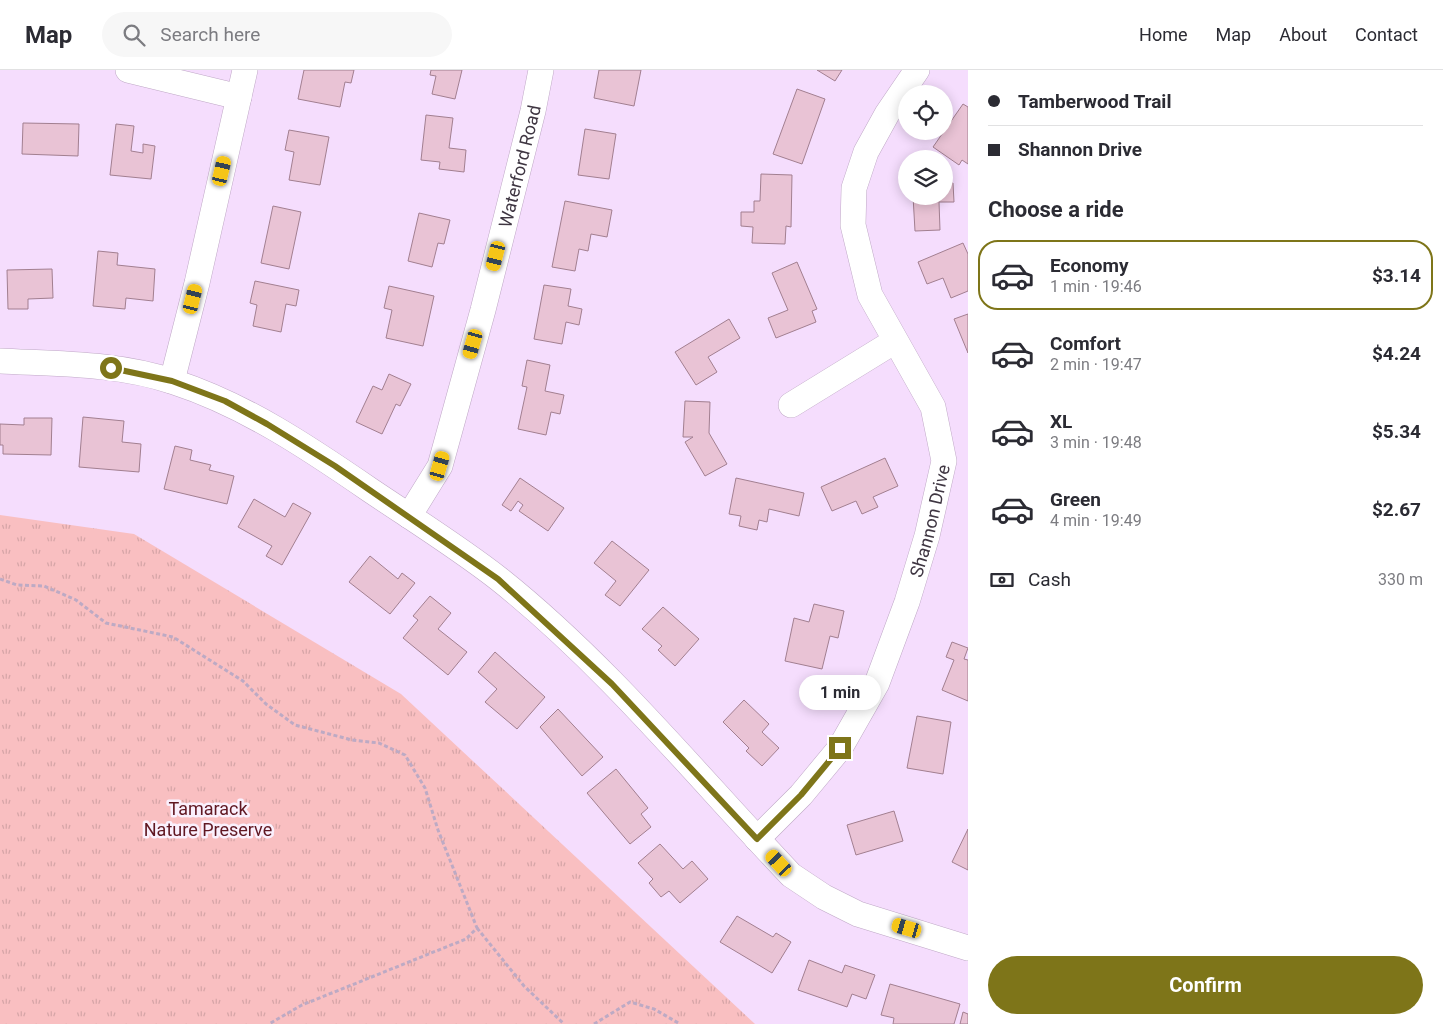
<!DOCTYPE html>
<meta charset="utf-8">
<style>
body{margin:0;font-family:Roboto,sans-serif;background:#f7f7f7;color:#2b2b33;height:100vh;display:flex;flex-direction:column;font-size:19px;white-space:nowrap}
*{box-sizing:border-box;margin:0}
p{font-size:16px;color:#7c7c81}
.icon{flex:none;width:28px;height:28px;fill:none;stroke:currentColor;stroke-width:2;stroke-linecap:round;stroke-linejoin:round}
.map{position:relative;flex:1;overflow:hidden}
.sheet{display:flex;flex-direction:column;background:#fff;width:475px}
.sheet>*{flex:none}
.guide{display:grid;align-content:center;height:110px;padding:0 20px;background:#fff}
.tools{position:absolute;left:898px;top:15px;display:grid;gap:10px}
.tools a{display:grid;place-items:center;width:55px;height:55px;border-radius:50%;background:#fff;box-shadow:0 2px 12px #0003;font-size:25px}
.end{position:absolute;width:22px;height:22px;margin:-11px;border:6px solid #7e7519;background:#fff;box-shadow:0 0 0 2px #fff}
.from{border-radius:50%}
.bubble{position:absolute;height:35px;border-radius:18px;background:#fff;box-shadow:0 2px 12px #0003;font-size:16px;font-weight:700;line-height:35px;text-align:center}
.car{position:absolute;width:15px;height:30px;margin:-15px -8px;border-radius:6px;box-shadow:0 0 4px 1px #0007;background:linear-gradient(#f5c518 24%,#345 0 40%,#f5c518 0 76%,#345 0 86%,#f5c518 0)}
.guide b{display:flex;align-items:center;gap:18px;height:48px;font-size:19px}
.guide b+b{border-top:1px solid #e1e1e2}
.guide i{width:12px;height:12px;background:#2b2b33}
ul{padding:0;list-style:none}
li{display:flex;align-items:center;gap:15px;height:70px;margin:0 10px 8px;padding:0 10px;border:2px solid transparent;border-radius:20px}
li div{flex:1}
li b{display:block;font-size:19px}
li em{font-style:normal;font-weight:700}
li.active{border-color:#7e7519}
li>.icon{width:45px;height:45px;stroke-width:1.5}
h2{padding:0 20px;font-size:22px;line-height:60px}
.pay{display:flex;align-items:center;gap:12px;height:55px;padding:0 20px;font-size:19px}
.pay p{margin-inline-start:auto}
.action{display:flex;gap:10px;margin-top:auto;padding:10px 20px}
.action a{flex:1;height:58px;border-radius:30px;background:#7e7519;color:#fff;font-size:20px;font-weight:700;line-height:58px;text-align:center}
header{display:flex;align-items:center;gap:30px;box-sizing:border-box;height:70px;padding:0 25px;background:#fff;border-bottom:1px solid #e1e1e2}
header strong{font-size:24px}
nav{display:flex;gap:28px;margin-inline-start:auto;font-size:18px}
.search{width:350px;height:45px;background:#f7f7f7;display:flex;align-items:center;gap:12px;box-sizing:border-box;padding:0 18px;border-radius:28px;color:#7c7c81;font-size:19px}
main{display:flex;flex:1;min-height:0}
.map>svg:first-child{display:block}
.park{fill:url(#park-tufts)}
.building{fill:#e9c3d5;stroke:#a27f90}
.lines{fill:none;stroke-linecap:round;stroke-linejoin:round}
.minor-casing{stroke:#bfa8c6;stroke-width:26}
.path{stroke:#bdaac4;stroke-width:3;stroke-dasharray:4 2.5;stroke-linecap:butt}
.minor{stroke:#fff;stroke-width:25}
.route{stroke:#7e7519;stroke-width:6}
.labels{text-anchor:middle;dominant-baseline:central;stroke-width:5;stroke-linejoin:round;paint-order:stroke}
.street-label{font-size:18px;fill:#3f3642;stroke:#faf0fd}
.park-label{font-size:18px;fill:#601722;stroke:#faf0fd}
</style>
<header>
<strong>Map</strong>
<div class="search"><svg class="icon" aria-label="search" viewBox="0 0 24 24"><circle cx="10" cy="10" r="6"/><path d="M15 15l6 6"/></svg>Search here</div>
<nav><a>Home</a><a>Map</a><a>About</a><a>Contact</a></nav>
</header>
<main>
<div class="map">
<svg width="968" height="954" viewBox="0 0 968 954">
<defs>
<pattern id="park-tufts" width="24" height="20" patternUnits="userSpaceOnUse" patternTransform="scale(1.25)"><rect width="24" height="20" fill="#f9bfc1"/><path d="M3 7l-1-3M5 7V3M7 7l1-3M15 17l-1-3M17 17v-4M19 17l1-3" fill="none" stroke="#d6a5a7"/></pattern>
</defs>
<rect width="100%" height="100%" fill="#f5ddfd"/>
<polygon class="park" points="0,445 134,464 401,624 755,954 0,954"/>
<g class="building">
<polygon points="304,0 354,0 351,13 345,12 340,37 298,29"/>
<polygon points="431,0 462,0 455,29 432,24 436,6 430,5"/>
<polygon points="599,0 641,0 634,36 594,28"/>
<polygon points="817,0 842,0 835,11"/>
<polygon points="797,19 825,29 802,94 773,84"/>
<polygon points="963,34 968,37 968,94 962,90 959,95 933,77"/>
<polygon points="426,45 453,48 449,78 466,80 464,102 439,99 440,92 421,90"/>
<polygon points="23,53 79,54 78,86 22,84"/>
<polygon points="116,54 134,56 131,81 143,83 143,74 155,76 151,109 110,105"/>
<polygon points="585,59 616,64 609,109 578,105"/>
<polygon points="289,60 329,67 320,115 289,110 294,82 285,80"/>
<polygon points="761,104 792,105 791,157 786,156 785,174 752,173 753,157 741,156 741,142 754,142 754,131 760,131"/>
<polygon points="944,113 953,113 954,132 939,132 940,160 915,161 913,126 944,126"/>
<polygon points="565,131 612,140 607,167 591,164 588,181 579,179 575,201 552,197"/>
<polygon points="273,136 301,142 289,199 261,193"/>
<polygon points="419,143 450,150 444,174 438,173 432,197 408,191"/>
<polygon points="963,173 968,184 968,221 951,228 943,208 927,214 918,192"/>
<polygon points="98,181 118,183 117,195 155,199 153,231 126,228 125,239 93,236"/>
<polygon points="797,192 817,239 812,241 816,252 776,268 768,248 788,240 772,203"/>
<polygon points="52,199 53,228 28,229 28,239 8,239 7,200"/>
<polygon points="255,211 299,220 296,236 286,234 281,262 253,256 257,235 250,233"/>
<polygon points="544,215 571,219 568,236 582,239 579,255 566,252 562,274 534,269"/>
<polygon points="389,216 434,226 423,276 386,268 392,240 384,238"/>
<polygon points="968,244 968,283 954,249"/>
<polygon points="729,249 740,268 708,287 717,302 696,315 675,282"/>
<polygon points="527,290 550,295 545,321 564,325 560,344 551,342 546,365 518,359 527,317 522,316"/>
<polygon points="389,304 411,314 400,336 396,334 382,364 356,352 373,316 382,320"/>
<polygon points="685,331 710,332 709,363 727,394 705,406 685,372 693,367 683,367"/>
<polygon points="83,347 124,351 122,372 141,374 139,402 79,397"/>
<polygon points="24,348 52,348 51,385 3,384 3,375 0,375 0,354 24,355"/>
<polygon points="175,376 192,380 190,390 211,395 209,400 234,406 227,434 164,419"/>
<polygon points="885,388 898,416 873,427 878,437 862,444 856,431 832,441 821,417"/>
<polygon points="520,408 564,438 548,461 519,441 523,435 518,431 511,441 502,435"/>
<polygon points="736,408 804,423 799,446 769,439 767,452 759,450 757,460 739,456 741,446 729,444"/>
<polygon points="254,429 285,447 293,433 311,443 282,495 266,486 272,476 238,457"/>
<polygon points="612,471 649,500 620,536 605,525 616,511 594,493"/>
<polygon points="370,486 398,509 402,503 415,513 390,544 349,512"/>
<polygon points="430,526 451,543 438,559 467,582 448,605 403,568 418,550 413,546"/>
<polygon points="814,534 844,541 838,568 830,566 822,599 785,591 794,548 809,552"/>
<polygon points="663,537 699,569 675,596 658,580 662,576 642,559"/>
<polygon points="952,572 968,578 964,589 968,590 968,631 942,620 954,590 946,587"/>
<polygon points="495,582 545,627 517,659 485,632 497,619 478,602"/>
<polygon points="744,630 769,654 762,662 779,678 762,696 746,681 749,678 723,652"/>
<polygon points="558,639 603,687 582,706 540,657"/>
<polygon points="917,646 951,652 943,704 907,698"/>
<polygon points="616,699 648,738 641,744 651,757 630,774 587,723"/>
<polygon points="894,741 903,771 856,785 847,755"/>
<polygon points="968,759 968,800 952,792"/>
<polygon points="660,774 683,799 692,791 708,809 680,833 669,821 661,827 649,813 653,809 638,793"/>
<polygon points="737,846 773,867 776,863 791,872 772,903 720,872"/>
<polygon points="809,890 842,903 845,895 875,905 866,929 852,924 847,937 798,920"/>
<polygon points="890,914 960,934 954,954 893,954 894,948 881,945"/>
<polygon points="963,942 968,944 968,954 960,954"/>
</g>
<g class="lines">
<defs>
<g id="minor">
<polyline points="128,0 239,27"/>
<path d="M0,291C58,294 119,293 174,312C245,335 309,378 370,420C413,449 458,477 499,509C607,595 696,705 791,805L824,827L858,844L968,878"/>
<polyline points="172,311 197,213 245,0"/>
<polyline points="791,335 895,271"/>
<path id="s1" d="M409,446L440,396L483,240L533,41L541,0"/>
<path id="s2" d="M757,769L801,725L840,678L877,613L907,532L927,466L944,391L933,337L870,225L853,155L854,118L866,82L887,44L917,0"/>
</g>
</defs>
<use href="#minor" class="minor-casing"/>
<g class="path">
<polyline points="0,509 17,515 44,516 76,530 106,553 173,567 243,611 266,634 295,655 352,670 379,673 405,685 425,718 438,760 477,858 466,869 302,935 269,954"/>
<polyline points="477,858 524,916 564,954"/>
<polyline points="594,954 630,932 654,939 680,954"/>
</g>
<use href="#minor" class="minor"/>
</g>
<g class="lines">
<polyline class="route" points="111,298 172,311 225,331 267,354 335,396 498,509 612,614 757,769 801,725 840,678"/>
</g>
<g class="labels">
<g class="street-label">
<text stroke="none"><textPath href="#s1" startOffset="369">Waterford Road</textPath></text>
<text stroke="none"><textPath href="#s2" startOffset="369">Shannon Drive</textPath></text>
</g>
<g class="park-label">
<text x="208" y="738">Tamarack<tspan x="208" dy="21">Nature Preserve</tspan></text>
</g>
</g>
</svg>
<div class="tools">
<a><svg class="icon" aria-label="locate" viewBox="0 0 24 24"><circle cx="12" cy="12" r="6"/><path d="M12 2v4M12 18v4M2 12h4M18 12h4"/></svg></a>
<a><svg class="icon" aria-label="layers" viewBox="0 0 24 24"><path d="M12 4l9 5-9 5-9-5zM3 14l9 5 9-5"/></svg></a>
</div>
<i class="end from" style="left:111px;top:298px"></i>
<i class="end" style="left:840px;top:678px"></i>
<div class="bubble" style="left:799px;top:605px;width:82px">1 min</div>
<i class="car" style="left:222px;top:101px;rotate:13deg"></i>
<i class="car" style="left:496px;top:186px;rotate:194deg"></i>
<i class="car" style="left:193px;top:229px;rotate:14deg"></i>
<i class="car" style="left:473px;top:274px;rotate:196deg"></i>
<i class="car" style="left:440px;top:396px;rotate:16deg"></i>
<i class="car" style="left:779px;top:793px;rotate:317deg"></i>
<i class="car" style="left:907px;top:858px;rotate:286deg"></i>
</div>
<section class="sheet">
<div class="guide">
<b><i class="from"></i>Tamberwood Trail</b>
<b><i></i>Shannon Drive</b>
</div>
<h2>Choose a ride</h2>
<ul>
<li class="active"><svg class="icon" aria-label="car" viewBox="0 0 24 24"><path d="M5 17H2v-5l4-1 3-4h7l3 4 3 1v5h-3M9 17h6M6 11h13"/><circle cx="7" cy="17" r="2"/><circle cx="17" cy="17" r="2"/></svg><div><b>Economy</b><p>1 min · 19:46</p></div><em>$3.14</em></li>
<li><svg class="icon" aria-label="car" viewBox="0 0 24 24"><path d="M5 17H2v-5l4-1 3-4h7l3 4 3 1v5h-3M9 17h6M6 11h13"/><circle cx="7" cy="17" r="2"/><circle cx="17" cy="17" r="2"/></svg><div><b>Comfort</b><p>2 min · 19:47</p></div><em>$4.24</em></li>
<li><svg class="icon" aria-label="car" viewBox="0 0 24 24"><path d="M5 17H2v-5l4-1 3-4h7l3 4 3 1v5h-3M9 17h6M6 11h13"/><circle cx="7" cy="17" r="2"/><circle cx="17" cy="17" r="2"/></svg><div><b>XL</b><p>3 min · 19:48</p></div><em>$5.34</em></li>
<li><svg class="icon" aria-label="car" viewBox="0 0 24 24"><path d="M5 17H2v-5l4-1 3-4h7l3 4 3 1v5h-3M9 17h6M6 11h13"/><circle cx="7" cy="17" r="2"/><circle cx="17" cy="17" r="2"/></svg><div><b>Green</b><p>4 min · 19:49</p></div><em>$2.67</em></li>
</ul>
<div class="pay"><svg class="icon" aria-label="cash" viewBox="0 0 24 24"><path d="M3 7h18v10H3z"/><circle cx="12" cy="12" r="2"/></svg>Cash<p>330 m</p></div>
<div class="action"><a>Confirm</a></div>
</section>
</main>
